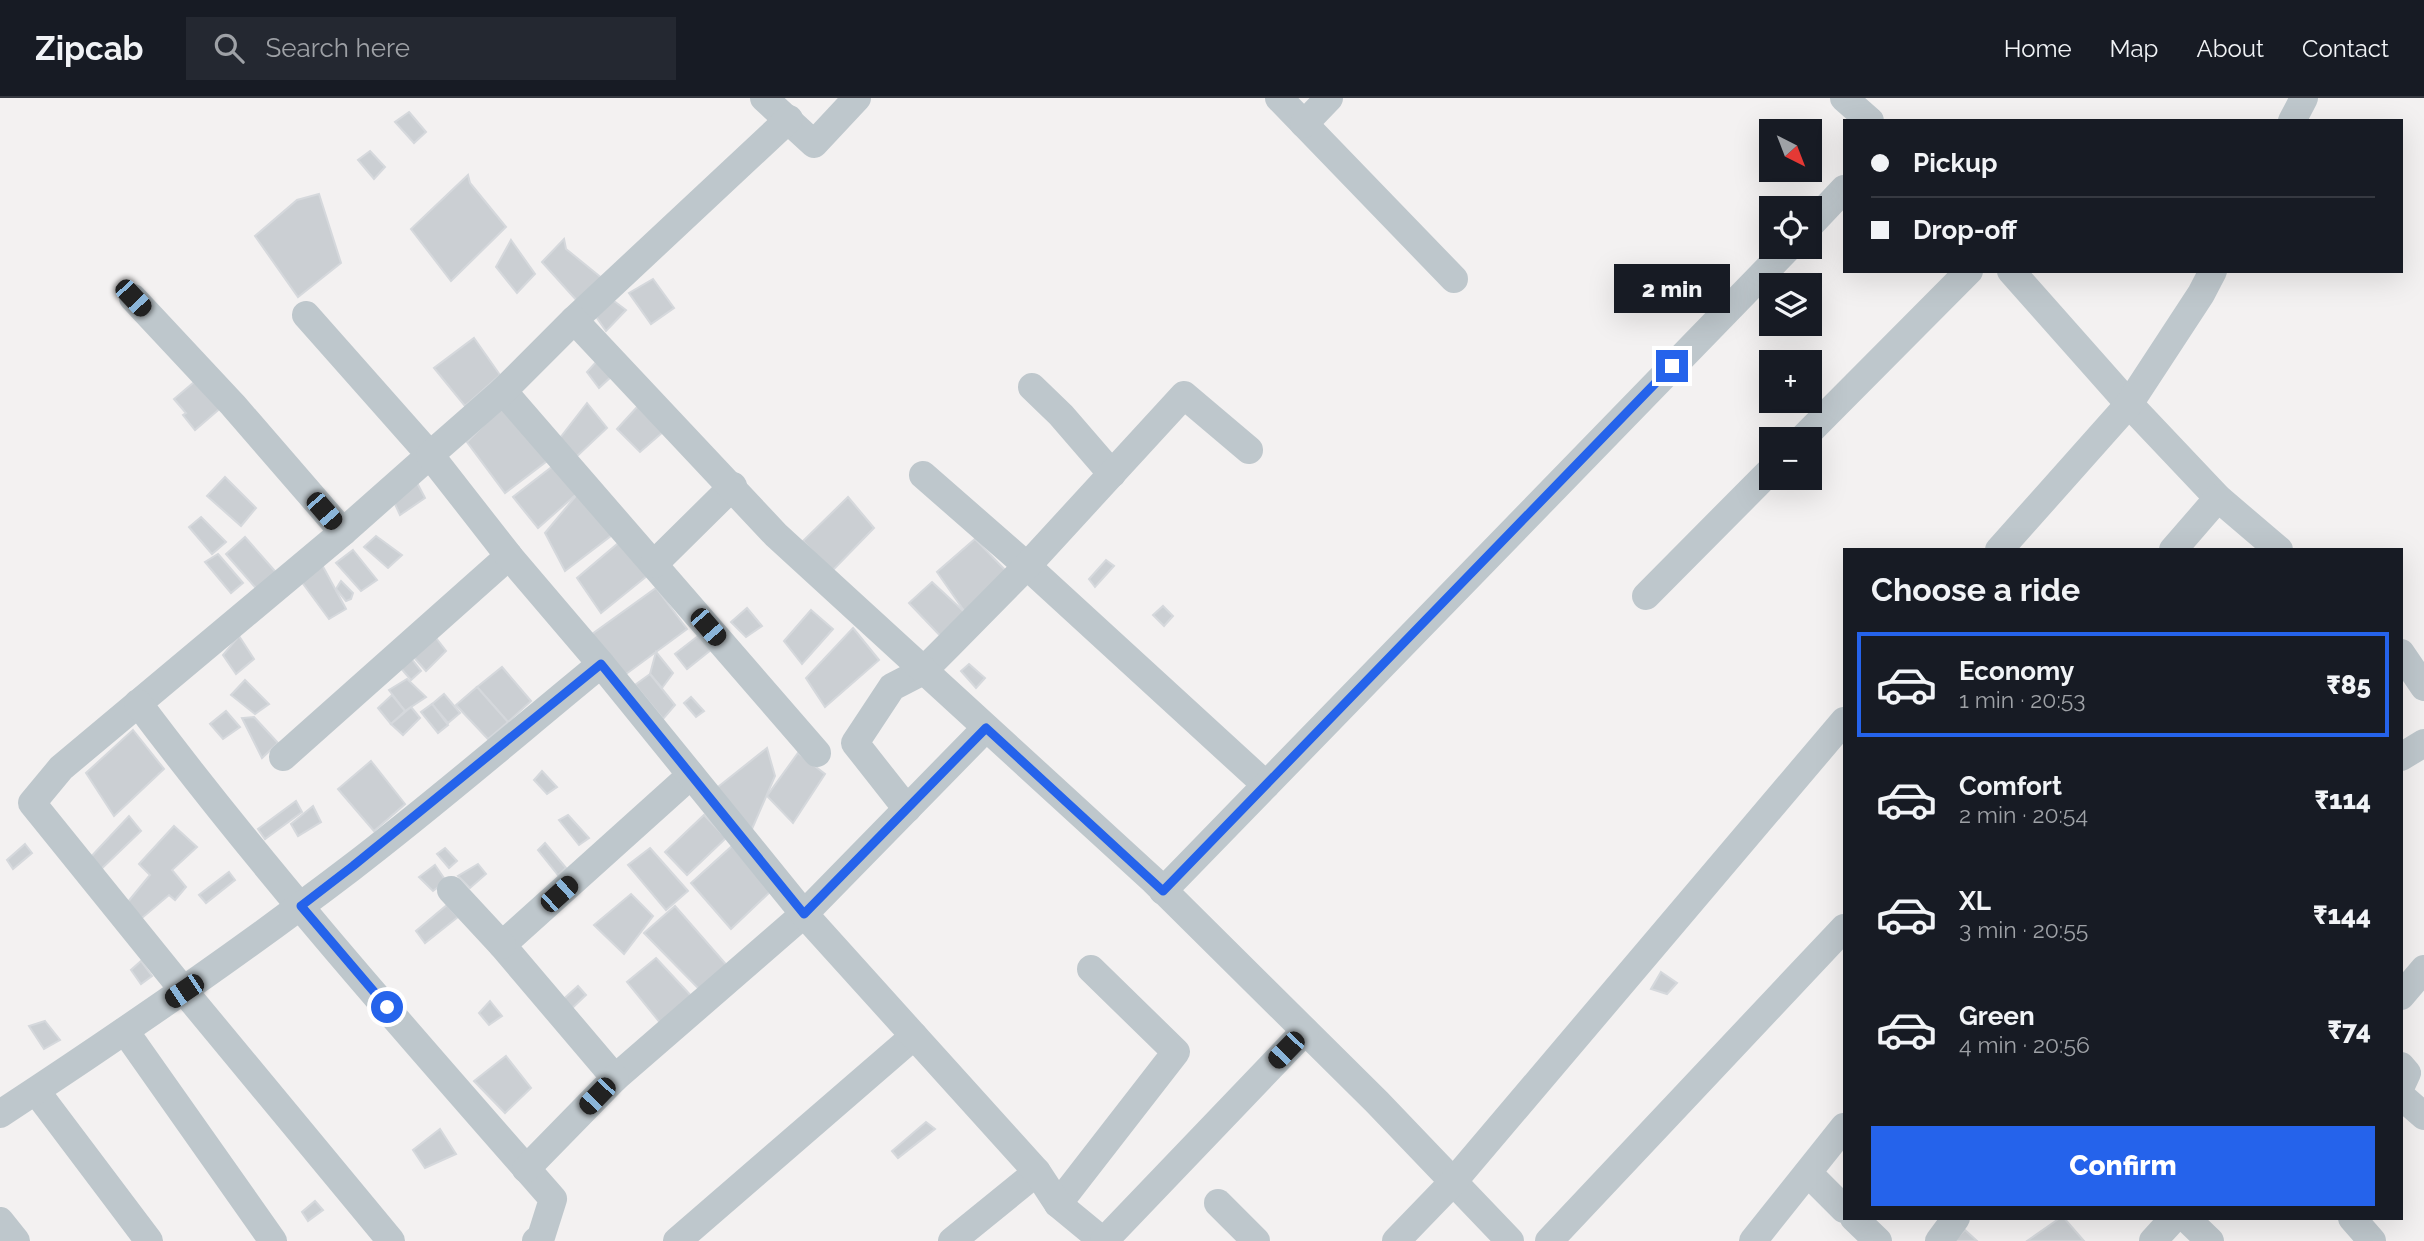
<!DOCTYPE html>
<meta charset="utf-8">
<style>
body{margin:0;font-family:Raleway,sans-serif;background:#242831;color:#f1f3f6;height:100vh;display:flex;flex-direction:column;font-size:26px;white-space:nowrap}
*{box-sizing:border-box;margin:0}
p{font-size:23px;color:#9ea1a6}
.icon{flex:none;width:38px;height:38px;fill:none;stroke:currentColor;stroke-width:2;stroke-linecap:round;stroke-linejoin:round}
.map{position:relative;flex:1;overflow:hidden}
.side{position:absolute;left:1843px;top:450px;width:560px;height:672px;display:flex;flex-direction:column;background:#171b24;border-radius:0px;box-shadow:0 7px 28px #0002}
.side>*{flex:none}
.top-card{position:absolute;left:1843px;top:21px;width:560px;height:154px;border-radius:0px;box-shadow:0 7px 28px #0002;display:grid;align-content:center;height:154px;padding:0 28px;background:#171b24}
.needle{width:46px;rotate:138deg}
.tools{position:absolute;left:1759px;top:21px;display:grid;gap:14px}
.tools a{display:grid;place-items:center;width:63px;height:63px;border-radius:0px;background:#171b24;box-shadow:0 7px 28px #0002;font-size:35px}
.end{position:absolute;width:32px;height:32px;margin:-16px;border:9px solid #2563eb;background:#fff;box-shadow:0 0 0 4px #fff}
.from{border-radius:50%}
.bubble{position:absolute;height:49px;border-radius:0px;background:#171b24;box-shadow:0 7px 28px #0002;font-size:23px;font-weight:800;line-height:49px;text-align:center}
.car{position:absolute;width:21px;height:42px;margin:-21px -10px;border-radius:9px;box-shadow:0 0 5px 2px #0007;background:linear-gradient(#222 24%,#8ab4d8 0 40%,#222 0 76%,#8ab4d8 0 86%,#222 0)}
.top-card b{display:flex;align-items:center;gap:24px;height:66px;font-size:26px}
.top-card b+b{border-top:2px solid #363941}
.top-card i{width:18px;height:18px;background:#f1f3f6}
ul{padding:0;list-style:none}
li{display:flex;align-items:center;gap:21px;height:105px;margin:0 14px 10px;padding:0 14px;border:4px solid transparent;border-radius:0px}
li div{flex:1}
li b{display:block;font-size:26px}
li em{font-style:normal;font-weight:800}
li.active{border-color:#2563eb}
li>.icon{width:63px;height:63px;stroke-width:1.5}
h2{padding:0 28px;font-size:32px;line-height:84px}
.primary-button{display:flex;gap:14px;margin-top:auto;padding:14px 28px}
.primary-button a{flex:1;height:80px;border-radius:0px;background:#2563eb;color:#fff;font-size:28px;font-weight:800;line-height:80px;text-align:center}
header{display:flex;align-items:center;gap:42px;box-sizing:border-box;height:98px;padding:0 35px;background:#171b24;border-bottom:2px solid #363941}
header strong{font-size:33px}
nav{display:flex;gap:38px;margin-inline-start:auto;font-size:24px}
.search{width:490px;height:63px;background:#242831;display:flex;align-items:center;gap:18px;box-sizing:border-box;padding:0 24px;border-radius:0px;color:#9ea1a6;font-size:26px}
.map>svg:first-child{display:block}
.building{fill:#cbcfd3;stroke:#d5d8dc;stroke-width:2}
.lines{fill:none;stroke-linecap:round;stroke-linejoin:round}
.minor{stroke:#bec7cc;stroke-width:28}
.route{stroke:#2563eb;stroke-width:9}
</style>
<header>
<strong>Zipcab</strong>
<div class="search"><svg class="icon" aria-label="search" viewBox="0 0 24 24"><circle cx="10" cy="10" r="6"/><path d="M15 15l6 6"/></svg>Search here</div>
<nav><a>Home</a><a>Map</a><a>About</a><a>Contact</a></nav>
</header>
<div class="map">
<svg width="2424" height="1143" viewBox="0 0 2424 1143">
<rect width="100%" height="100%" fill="#f3f1f1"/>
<g class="building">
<polygon points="409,14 426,34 414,45 395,24"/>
<polygon points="370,53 385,69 374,81 358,62"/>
<polygon points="468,77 470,85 506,129 451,183 411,131"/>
<polygon points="319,96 341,165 298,199 255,138 297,102"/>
<polygon points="564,141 566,151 603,181 579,205 542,164"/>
<polygon points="511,142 535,176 517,195 496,169"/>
<polygon points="653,181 674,210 651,226 629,195"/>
<polygon points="610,200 626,212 606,233 595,217"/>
<polygon points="474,240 500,277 465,308 434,270"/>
<polygon points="596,264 613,277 599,290 587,274"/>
<polygon points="199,280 223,308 195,332 183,317 186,315 174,301"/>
<polygon points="587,305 607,330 575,360 560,340"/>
<polygon points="504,306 551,360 505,395 467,344"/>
<polygon points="638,308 663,334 640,354 617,331"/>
<polygon points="562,361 580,393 538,430 513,399"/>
<polygon points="225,379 256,410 241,428 207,398"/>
<polygon points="416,383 425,400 400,417 394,404"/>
<polygon points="580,393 616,434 565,473 545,435"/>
<polygon points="848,399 874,430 831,474 803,443"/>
<polygon points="201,419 226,444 212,456 189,429"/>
<polygon points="376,438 402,457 388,470 364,449"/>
<polygon points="245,439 281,480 262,497 226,456"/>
<polygon points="975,441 1008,475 967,517 937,474"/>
<polygon points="622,442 652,474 601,515 577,480"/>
<polygon points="353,452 377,482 361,493 336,465"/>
<polygon points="218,456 243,485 231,495 205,464"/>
<polygon points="1106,462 1114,468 1095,489 1089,481"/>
<polygon points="321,465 346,511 329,521 301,483"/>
<polygon points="341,483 353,495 351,501 346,503 336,491"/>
<polygon points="932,484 973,522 949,547 909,505"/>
<polygon points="656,490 687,531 622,579 588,539"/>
<polygon points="1163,508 1173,518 1164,528 1153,517"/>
<polygon points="747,510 762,528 746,539 731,524"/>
<polygon points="811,512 833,531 802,566 784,543"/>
<polygon points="853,530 879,562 825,609 806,580"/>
<polygon points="433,536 446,553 426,573 411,556"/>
<polygon points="239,538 254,561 236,576 223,557"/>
<polygon points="698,538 711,552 687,571 675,556"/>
<polygon points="656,554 673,575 662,590 650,576"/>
<polygon points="407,555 421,573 411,582 393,561"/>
<polygon points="969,566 985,580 976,590 961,573"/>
<polygon points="502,569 531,603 508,624 477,589"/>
<polygon points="650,576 675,607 663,621 635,587"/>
<polygon points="407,581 426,599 405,613 389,592"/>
<polygon points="245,582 269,606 255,616 231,597"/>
<polygon points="477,589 508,624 488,641 456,607"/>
<polygon points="444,596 460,615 448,625 432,606"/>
<polygon points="392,597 405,613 391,626 378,610"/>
<polygon points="691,599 704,613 696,619 684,605"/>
<polygon points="432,606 448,627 438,635 421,614"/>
<polygon points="411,609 420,620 403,637 391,626"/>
<polygon points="226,613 240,629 223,641 210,626"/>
<polygon points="254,619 278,645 262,660 242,620"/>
<polygon points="133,632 164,671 114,718 86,675"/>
<polygon points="767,650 775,678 752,731 714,692"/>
<polygon points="798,655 825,676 793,725 767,698"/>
<polygon points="371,663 405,706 374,733 338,691"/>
<polygon points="542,673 557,689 547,696 534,682"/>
<polygon points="296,703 302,714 265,741 258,731"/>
<polygon points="313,708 321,724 298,738 291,726"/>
<polygon points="568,717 589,740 579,747 559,722"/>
<polygon points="704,717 726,740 687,777 665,754"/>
<polygon points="129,718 141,733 98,774 87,763"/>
<polygon points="174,728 197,749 172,772 186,789 175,802 169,797 142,820 127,805 150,777 139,766"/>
<polygon points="545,745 566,770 558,777 538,752"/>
<polygon points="25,746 32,755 13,771 7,762"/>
<polygon points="732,748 771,793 731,831 691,785"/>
<polygon points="445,750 457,763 449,770 437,756"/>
<polygon points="650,750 688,793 666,812 628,767"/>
<polygon points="478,766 486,776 470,790 458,778"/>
<polygon points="435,767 446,783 433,793 419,779"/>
<polygon points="229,774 235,782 206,805 199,797"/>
<polygon points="631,796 653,818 624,856 594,827"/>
<polygon points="447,807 458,819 425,845 416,833"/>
<polygon points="675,808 730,871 704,896 644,835"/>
<polygon points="656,860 695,902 666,932 627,884"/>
<polygon points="141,863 152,878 141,886 131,872"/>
<polygon points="1661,874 1677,885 1667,896 1651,891"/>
<polygon points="578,888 586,897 566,916 558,906"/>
<polygon points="490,903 502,918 489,927 479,915"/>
<polygon points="45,923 60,942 44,951 29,928"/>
<polygon points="506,958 531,990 505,1015 474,983"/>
<polygon points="926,1024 935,1031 898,1060 892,1053"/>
<polygon points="440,1031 456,1056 425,1070 413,1052"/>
<polygon points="315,1103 323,1112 308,1123 302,1114"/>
<polygon points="2060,1120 2064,1120 2084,1143 2027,1143"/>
<polygon points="1965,1132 1977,1143 1953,1143"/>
</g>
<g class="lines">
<g class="minor">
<polyline points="764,0 814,46 857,0"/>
<polyline points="1279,0 1454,181"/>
<polyline points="1844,0 1870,23"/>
<polyline points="2292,23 2304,0"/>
<polyline points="1304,26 1329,0"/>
<polyline points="1810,127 1844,91"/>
<polyline points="2011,173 2129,306 2218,400 2279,452"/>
<polyline points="133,200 233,307 343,434"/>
<polyline points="306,217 430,357 343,434 61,670 32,705 184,893 391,1143"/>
<polyline points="574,222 789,21"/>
<polyline points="1032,289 1061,317 1112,376"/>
<polyline points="503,293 817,655"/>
<polyline points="1802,341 1969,173"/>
<polyline points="923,377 1027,468 1266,687"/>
<polyline points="1999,452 2129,306 2201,196 2213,173"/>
<polyline points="2173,452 2218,400"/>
<polyline points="654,466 733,388"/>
<polyline points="1646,498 1771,372"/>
<polyline points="2401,555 2424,589"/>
<path d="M138,605C267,777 411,939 553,1101L541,1139L536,1143"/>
<polyline points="283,659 509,458"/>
<polyline points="2401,659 2424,645"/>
<polyline points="691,677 502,847 615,980 804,816 986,630"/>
<polyline points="907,711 855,645 892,589 923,573 949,547 1027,468 1184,297 1249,352"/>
<polyline points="451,792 502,847"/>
<polyline points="1163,793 1789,149"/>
<polyline points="2401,898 2424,871"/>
<polyline points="125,933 273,1143"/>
<polyline points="2401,968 2407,975 2401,988"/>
<polyline points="36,993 149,1143"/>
<polyline points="2401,998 2424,1018"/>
<path d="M0,1016C119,938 237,857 351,770C436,705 518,634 601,566"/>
<polyline points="526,1071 615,980"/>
<polyline points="1808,1075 1844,1111"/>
<polyline points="1218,1105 1256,1143"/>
<polyline points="1058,1106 1176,954 1091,871"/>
<polyline points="1854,1120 1878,1143"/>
<polyline points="2186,1120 2210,1143"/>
<polyline points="2352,1120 2372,1143"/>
<polyline points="0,1123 16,1143"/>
<polyline points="677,1143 914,938"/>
<polyline points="952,1143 1037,1074"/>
<polyline points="1103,1143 1058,1106 1037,1074 804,816 601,566 509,458 430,357 503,293 574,222 776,437 1154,783 1377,1004 1510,1143"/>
<polyline points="1104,1143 1305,933"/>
<polyline points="1396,1143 1453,1084 1844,623"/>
<polyline points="1549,1143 1844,830"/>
<polyline points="1753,1143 1844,1029"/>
<polyline points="1939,1143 1956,1120"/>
<polyline points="2153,1143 2174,1120"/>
</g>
</g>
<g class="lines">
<polyline class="route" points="387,909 301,808 353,768 601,566 804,816 986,630 1163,793 1672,268"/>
</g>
</svg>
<div class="tools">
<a><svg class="needle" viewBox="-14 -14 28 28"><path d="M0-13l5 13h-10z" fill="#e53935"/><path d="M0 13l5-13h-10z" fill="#9ea1a6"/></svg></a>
<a><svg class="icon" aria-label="locate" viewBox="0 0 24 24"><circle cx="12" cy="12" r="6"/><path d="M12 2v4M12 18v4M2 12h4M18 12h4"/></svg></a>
<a><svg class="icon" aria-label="layers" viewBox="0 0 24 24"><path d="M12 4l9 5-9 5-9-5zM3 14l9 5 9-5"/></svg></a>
<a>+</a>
<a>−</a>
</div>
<i class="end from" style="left:387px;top:909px"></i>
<i class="end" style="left:1672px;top:268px"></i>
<div class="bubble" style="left:1614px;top:166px;width:116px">2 min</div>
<i class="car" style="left:133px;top:200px;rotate:137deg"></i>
<i class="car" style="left:324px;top:413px;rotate:139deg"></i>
<i class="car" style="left:708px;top:529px;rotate:139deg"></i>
<i class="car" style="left:559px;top:796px;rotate:48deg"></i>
<i class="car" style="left:184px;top:893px;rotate:236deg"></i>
<i class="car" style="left:1286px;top:952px;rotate:224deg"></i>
<i class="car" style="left:597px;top:998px;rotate:224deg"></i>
<div class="top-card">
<b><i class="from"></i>Pickup</b>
<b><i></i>Drop-off</b>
</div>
<section class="side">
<h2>Choose a ride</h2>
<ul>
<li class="active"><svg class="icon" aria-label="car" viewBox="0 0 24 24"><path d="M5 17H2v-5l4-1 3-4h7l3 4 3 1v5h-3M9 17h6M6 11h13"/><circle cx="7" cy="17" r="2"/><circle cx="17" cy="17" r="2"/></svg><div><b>Economy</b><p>1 min · 20:53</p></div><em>₹85</em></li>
<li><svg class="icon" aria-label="car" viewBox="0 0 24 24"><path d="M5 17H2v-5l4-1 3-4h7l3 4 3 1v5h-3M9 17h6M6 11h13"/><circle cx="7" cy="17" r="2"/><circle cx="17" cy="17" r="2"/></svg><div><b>Comfort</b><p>2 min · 20:54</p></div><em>₹114</em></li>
<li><svg class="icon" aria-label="car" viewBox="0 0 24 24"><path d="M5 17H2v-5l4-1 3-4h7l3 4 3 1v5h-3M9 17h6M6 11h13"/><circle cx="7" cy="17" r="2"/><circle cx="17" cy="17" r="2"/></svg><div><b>XL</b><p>3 min · 20:55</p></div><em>₹144</em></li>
<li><svg class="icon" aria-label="car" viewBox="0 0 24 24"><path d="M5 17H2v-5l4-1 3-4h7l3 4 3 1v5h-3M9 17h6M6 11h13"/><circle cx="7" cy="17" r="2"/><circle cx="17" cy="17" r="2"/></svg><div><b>Green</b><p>4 min · 20:56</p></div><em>₹74</em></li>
</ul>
<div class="primary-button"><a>Confirm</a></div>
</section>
</div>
